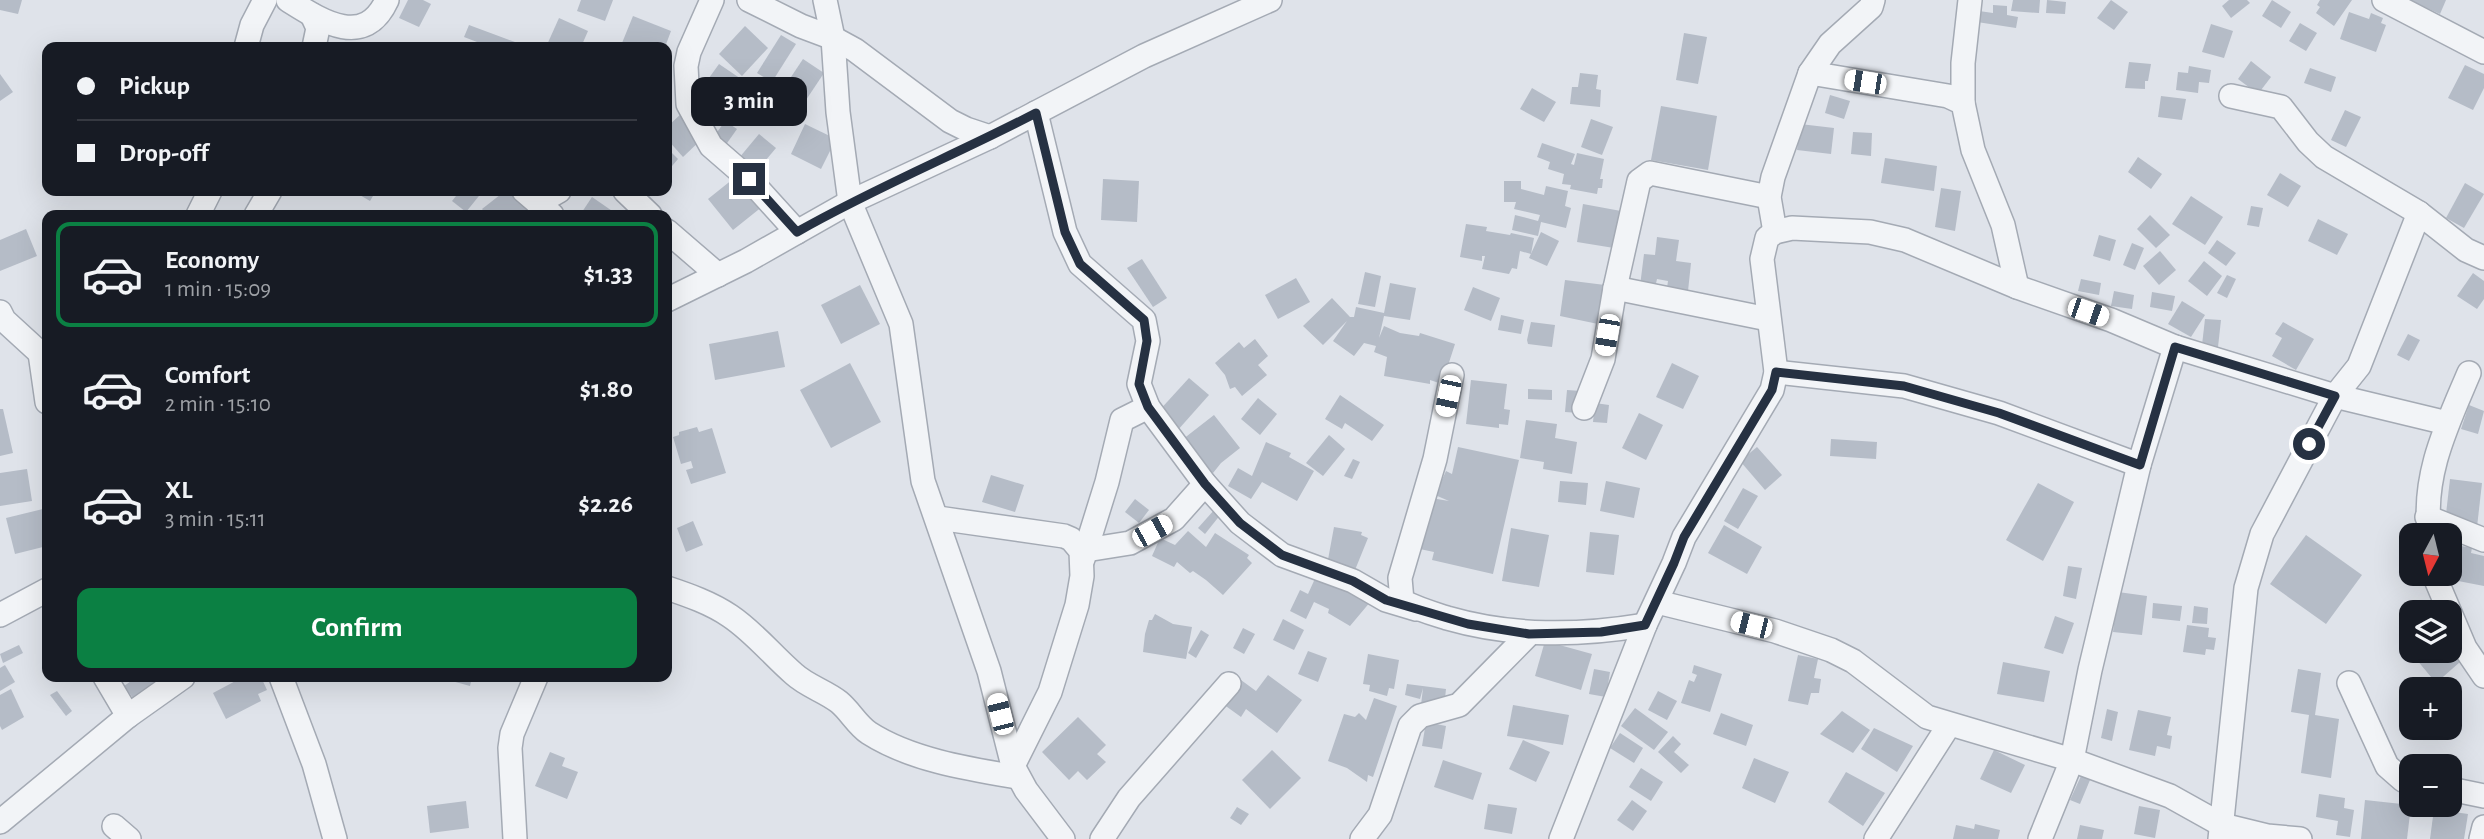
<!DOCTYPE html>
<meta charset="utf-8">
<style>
body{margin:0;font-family:"Alegreya Sans",sans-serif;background:#20242c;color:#f1f3f6;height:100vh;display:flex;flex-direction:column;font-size:26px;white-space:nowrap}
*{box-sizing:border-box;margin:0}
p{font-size:23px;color:#9ea1a6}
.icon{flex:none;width:38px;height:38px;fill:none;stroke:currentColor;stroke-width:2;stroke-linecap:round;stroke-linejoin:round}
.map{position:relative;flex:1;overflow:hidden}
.sheet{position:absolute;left:42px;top:210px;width:630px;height:472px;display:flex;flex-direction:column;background:#171b24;border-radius:14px;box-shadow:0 7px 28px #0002}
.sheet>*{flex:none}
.guide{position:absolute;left:42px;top:42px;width:630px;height:154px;border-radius:14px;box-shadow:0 7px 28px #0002;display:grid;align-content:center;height:154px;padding:0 35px;background:#171b24}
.needle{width:46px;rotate:187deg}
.tools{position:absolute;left:2399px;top:523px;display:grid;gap:14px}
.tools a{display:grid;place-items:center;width:63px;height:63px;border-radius:14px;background:#171b24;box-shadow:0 7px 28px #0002;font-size:35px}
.end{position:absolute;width:32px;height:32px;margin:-16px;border:9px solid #263142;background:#fff;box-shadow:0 0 0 4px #fff}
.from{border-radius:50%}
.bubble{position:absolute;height:49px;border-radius:14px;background:#171b24;box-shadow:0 7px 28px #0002;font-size:23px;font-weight:700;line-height:49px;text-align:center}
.car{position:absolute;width:21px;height:42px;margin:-21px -10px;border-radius:9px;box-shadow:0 0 5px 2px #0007;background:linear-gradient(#fff 24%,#345 0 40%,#fff 0 76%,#345 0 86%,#fff 0)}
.guide b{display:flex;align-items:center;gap:24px;height:66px;font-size:26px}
.guide b+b{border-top:2px solid #363941}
.guide i{width:18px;height:18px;background:#f1f3f6}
ul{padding:12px 0 0;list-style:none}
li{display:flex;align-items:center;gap:21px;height:105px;margin:0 14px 10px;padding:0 21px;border:4px solid transparent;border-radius:14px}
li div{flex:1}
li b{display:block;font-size:26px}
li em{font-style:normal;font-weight:700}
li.on{border-color:#0b8043}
li>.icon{width:63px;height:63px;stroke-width:1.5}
.cta{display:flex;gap:14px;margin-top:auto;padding:14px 35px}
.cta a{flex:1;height:80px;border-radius:14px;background:#0b8043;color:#fff;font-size:28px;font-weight:700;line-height:80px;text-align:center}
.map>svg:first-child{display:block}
.building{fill:#b5bcc7}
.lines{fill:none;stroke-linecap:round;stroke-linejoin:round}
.minor-casing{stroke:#a4aab4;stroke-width:26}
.minor{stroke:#f2f4f7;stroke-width:23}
.route{stroke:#263142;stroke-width:9}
</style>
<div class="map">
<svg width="2484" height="839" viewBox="0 0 2484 839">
<rect width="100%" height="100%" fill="#dfe3ea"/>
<g class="building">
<polygon points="0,0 22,0 18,14 0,10"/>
<polygon points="408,0 423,0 431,4 419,27 399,18"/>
<polygon points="581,0 613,0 605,21 577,11"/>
<polygon points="2013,0 2040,0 2039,13 2011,11"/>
<polygon points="2047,0 2066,2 2065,14 2046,13"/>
<polygon points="2111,0 2128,12 2114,30 2097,18"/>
<polygon points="2229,0 2247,0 2250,3 2231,18 2222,6"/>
<polygon points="2272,0 2291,12 2281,28 2262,16"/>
<polygon points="2320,0 2352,0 2334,26 2316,13 2320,7 2317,5"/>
<polygon points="2409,0 2446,0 2440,14"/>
<polygon points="1993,5 2007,6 2007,15 2018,17 2016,28 1977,22 1979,11 1993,13"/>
<polygon points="2349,12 2369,19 2371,13 2383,18 2381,23 2386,25 2376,52 2340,39"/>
<polygon points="633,16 671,31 665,47 633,47 622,43"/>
<polygon points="559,18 588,31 581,47 546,47"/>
<polygon points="2300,23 2317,33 2306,51 2289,41"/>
<polygon points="2211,24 2233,31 2224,58 2202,52"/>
<polygon points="469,25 515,42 513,47 475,46 477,42 464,37"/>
<polygon points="745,26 768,48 742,76 719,54"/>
<polygon points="1684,33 1707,37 1698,84 1676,80"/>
<polygon points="781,35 796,44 772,82 757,73"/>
<polygon points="803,59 824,73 792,121 771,107"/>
<polygon points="2251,61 2271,77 2258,94 2238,79"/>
<polygon points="2129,62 2151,64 2148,81 2145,81 2145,89 2125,88"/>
<polygon points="719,64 747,83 719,123 691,103"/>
<polygon points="2465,65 2484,74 2484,88 2473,110 2448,98"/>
<polygon points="2189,66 2211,70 2209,83 2199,82 2198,93 2176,90 2178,72 2188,73"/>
<polygon points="2310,68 2336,77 2331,92 2304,83"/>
<polygon points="1580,73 1598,75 1596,89 1601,90 1600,107 1570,104 1572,87 1578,87"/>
<polygon points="0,74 13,92 0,101"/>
<polygon points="1532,88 1556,102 1544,122 1520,109"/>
<polygon points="1830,95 1850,101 1844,119 1825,113"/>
<polygon points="2161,96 2186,99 2182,120 2158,117"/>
<polygon points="1661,106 1717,116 1708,170 1651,160"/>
<polygon points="2345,110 2361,117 2346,147 2331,140"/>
<polygon points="682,113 704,137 683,157 667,139 667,127"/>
<polygon points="1591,119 1613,127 1602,155 1581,147"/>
<polygon points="725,121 737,129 725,146 713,138"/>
<polygon points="805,124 836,139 821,169 791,154"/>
<polygon points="1800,124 1834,128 1831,154 1797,150"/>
<polygon points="1853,132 1872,133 1871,156 1851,154"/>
<polygon points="759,134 776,148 755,173 739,158"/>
<polygon points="1542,143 1575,154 1571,164 1574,165 1577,153 1604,159 1600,179 1603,179 1602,188 1598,188 1597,194 1570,189 1571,185 1562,184 1564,174 1548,169 1550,162 1537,157"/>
<polygon points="667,148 678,159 667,172"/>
<polygon points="2138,157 2162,174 2151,189 2128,172"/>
<polygon points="1885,158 1937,166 1934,191 1881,183"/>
<polygon points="2280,173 2301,186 2288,207 2267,195"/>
<polygon points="738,175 763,206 733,230 708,199"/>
<polygon points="1103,179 1139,181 1137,222 1101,220"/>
<polygon points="1504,181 1521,181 1521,189 1544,195 1546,186 1568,191 1565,206 1571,208 1566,228 1541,222 1538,236 1512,230 1515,215 1538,221 1540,215 1514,209 1516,202 1504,202"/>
<polygon points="2465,183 2484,194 2464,228 2446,218"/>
<polygon points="1941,188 1961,191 1955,231 1935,227"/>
<polygon points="353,191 376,191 370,201"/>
<polygon points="460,191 483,191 466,212 452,201"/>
<polygon points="505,191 514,191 534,215 487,215 482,209"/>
<polygon points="2191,196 2223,217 2205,245 2172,224"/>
<polygon points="592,197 618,215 580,215"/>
<polygon points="1583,204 1621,211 1614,248 1577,242"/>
<polygon points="2251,206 2263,208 2259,227 2247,225"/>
<polygon points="2150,215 2170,235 2156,248 2137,229"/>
<polygon points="2318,219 2348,234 2337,255 2308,241"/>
<polygon points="1466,224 1487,227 1486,231 1510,235 1511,233 1534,238 1531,254 1520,251 1517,269 1512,268 1509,274 1482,269 1485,256 1482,256 1482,261 1460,257"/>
<polygon points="26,229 37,256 0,271 0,240"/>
<polygon points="1541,232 1559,241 1547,266 1529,258"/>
<polygon points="2099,235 2116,240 2110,261 2093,256"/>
<polygon points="1657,237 1679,240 1676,261 1691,263 1688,291 1667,288 1668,281 1657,279 1655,288 1640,286 1644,254 1655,255"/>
<polygon points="2217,240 2236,253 2226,266 2208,253"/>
<polygon points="2132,243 2144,248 2135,270 2123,265"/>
<polygon points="2160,251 2176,270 2159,285 2143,266"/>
<polygon points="1142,259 1167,298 1153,307 1127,268"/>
<polygon points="2204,261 2222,276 2207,296 2188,281"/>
<polygon points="1365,272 1381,276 1375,307 1358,304"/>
<polygon points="2473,273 2484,281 2484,299 2477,309 2457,296"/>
<polygon points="2227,275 2236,279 2227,298 2217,293"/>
<polygon points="1296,278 1310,302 1278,319 1265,295"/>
<polygon points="2081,279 2101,283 2099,295 2078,291"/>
<polygon points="1565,280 1613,286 1598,324 1560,316"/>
<polygon points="1390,283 1416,288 1410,320 1384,316 1379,338 1384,326 1400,333 1419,336 1420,333 1455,344 1442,384 1430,380 1430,384 1384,376 1387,357 1374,352 1376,346 1364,343 1354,356 1333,341 1347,321 1323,345 1303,326 1332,298 1350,317 1354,317 1356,307 1384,313"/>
<polygon points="860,285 880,324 841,344 821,305"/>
<polygon points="1473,287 1500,298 1491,321 1464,310"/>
<polygon points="2114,291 2134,295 2132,309 2111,306"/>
<polygon points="2152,292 2175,296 2172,311 2150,307"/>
<polygon points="2182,301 2205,315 2191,337 2168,324"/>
<polygon points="1501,315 1524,320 1521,334 1498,330"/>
<polygon points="2205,319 2221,320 2218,347 2202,345"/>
<polygon points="1531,322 1555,325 1552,347 1528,344 1527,340"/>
<polygon points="2283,322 2314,339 2296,370 2272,356 2282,338 2275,334"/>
<polygon points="778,331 785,367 715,380 709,344"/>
<polygon points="2408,334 2420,340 2409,361 2397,355"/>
<polygon points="1255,339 1268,356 1258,365 1267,375 1242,396 1235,387 1230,389 1225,375 1215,363 1239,342 1244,348"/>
<polygon points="850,363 881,422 831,448 800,390"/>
<polygon points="1672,363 1699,376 1683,409 1656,397"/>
<polygon points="1189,378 1209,395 1177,431 1157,413"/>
<polygon points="1471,380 1507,384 1504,409 1510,410 1508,425 1499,424 1499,428 1466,424"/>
<polygon points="1528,389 1552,390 1552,400 1528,399"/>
<polygon points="1567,390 1581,391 1579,413 1565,412"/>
<polygon points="1340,395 1384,425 1372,441 1345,423 1342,429 1325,419"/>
<polygon points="1258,398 1277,414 1260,435 1241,419"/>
<polygon points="1595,403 1609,405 1607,423 1593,422"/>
<polygon points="2469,405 2484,411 2478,434 2461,429"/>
<polygon points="0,409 3,409 13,453 0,456"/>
<polygon points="1639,413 1663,425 1646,460 1622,448"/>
<polygon points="1214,415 1240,448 1221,463 1213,473 1210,471 1204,476 1178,443"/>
<polygon points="1526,420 1557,424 1555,438 1577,442 1572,474 1543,469 1544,462 1520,458"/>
<polygon points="697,427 699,432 712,428 726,473 691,484 686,470 693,468 691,461 681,464 673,437 679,435 679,432"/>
<polygon points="1329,435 1345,449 1323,476 1306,463"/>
<polygon points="1831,439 1877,442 1876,459 1830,456"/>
<polygon points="1266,442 1291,453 1289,457 1314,471 1297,501 1262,482 1251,499 1228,486 1238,468 1252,476"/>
<polygon points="1458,447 1519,460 1493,574 1432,560 1434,552 1415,548 1431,498 1449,501 1435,495 1446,471 1452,474"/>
<polygon points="1757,447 1782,475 1765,490 1740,461"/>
<polygon points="1353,459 1360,462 1352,479 1344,476"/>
<polygon points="27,469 32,501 0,506 0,473"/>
<polygon points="991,475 1024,485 1015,512 982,502"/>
<polygon points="2450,479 2482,483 2477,527 2445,523"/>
<polygon points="1560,481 1588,483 1586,505 1558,502"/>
<polygon points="1606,481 1640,488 1634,518 1600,511"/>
<polygon points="2038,483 2074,502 2043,561 2006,540"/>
<polygon points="1743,488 1758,496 1738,529 1724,521"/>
<polygon points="1135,499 1149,510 1139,523 1125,512"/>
<polygon points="47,508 47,546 15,554 6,518"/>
<polygon points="1215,509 1221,514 1205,534 1198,528"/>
<polygon points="693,521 703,545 686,552 677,528"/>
<polygon points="1724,525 1762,547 1747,574 1708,553"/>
<polygon points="1334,527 1362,532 1361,535 1368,538 1355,570 1327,565"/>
<polygon points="1511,528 1549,535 1539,587 1502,581"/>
<polygon points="1188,531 1206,547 1215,533 1249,555 1247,558 1252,563 1223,595 1206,580 1193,571 1190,573 1177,562 1174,567 1152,556 1160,538 1175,545"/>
<polygon points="1590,532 1619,535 1614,575 1586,572"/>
<polygon points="2306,535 2362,575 2326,624 2270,584"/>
<polygon points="2456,545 2472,548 2471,553 2484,556 2484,586 2453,580"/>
<polygon points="2068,566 2082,568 2076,599 2063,596"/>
<polygon points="1318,572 1371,601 1350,626 1328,613 1329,609 1314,602 1306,619 1290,611 1300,590 1308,594"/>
<polygon points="2118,592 2147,596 2142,635 2113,632"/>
<polygon points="2153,603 2182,606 2180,621 2152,618"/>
<polygon points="2194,606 2208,608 2207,624 2192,623"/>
<polygon points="1155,614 1173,624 1192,627 1186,659 1143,652 1145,634 1149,620 1152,620"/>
<polygon points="2055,616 2074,623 2063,654 2044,648"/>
<polygon points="1283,619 1304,630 1294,650 1273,640"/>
<polygon points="2187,625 2209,628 2208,637 2216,638 2214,650 2206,649 2205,655 2183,652"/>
<polygon points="1243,628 1255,634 1244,654 1233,648"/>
<polygon points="1201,630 1209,635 1196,658 1188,653"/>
<polygon points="2412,634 2412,651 2450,651 2460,662 2436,683 2402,642"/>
<polygon points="1545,641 1592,654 1581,690 1535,676"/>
<polygon points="19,645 23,653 3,663 0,654"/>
<polygon points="1308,651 1327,658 1318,682 1298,674"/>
<polygon points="1368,654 1399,660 1394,689 1389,688 1387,696 1369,691 1370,685 1363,684"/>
<polygon points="1798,655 1818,659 1814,678 1821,679 1819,693 1811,693 1808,705 1788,701"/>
<polygon points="2003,662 2050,671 2044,702 1997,694"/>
<polygon points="5,665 15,682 0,691 0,668"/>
<polygon points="1694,665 1722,674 1710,712 1681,703 1689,680 1694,682 1697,675 1692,673"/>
<polygon points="1594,669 1610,672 1606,697 1589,694"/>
<polygon points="2298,669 2321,673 2315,715 2339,719 2331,778 2301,773 2309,715 2291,712"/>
<polygon points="1268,675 1302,700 1277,733 1246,709 1241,717 1223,704 1241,680 1256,691"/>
<polygon points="137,677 153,677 157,683 139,706 124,686"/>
<polygon points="243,677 261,677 267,690 258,694 261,701 226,719 213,693"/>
<polygon points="437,677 472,677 470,686"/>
<polygon points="1407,684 1446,689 1444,708 1421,705 1423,688 1420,699 1405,695"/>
<polygon points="11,689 24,717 2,730 0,726 0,695"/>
<polygon points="57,691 72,711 66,716 50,695"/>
<polygon points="1658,691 1677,701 1667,720 1648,710"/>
<polygon points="1374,698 1397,706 1373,777 1368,775 1367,782 1347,768 1328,761 1344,714 1355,717 1359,713 1366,720"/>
<polygon points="1513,705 1569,715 1563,745 1507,736"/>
<polygon points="1635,708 1668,732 1654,750 1621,726"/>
<polygon points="2107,709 2118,712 2112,741 2101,738"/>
<polygon points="2138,710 2171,717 2167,735 2172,736 2170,749 2157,746 2155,756 2129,750"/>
<polygon points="1842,711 1870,730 1853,753 1820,734"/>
<polygon points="1721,713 1753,725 1746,746 1713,734"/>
<polygon points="1078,717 1106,745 1097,754 1106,762 1087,780 1078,771 1069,780 1042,752"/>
<polygon points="1426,722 1446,726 1442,749 1422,746"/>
<polygon points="1874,728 1913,746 1897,772 1861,749"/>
<polygon points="1620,733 1643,748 1634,763 1610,748"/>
<polygon points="1673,736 1681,744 1674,752 1689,765 1681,773 1658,752"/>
<polygon points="1523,740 1550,752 1536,782 1509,769"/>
<polygon points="1272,750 1301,778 1270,809 1242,780"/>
<polygon points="1994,750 2025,765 2011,793 1980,779"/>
<polygon points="550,752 565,758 562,766 578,772 567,799 535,786"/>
<polygon points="1754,758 1789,772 1775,803 1742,788"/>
<polygon points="1443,760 1482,773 1473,800 1434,787"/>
<polygon points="1641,768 1663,782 1651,801 1629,787"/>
<polygon points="1846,772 1885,793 1863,826 1828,802"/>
<polygon points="2081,776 2090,780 2080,804 2070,800"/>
<polygon points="2319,794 2345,798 2344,808 2354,810 2350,837 2336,835 2338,821 2316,817"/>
<polygon points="1632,800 1647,811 1633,831 1617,820"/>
<polygon points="2365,800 2411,805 2407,839 2361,839"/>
<polygon points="466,801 469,828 430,833 427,806"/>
<polygon points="1488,804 1517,808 1512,834 1484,829"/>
<polygon points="2139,806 2160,810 2155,838 2134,834"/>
<polygon points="1237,807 1249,814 1241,825 1230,818"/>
<polygon points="2434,809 2468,814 2464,839 2430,839"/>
<polygon points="1975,824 2000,830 1998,839 1953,839 1956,825 1974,829"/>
<polygon points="2080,825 2104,830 2102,839 2077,839"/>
</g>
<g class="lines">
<defs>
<g id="minor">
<path d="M288,0C320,20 364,50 387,0"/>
<polyline points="712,0 689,52 686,66 688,104 711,146 749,179 797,232"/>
<polyline points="749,0 801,26 833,38 855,50 950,121 966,129 990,137"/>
<polyline points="825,0 833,38 838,112 850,202 901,324 923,481 989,671 1013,766 1026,790 1063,839"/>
<polyline points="2384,0 2484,52"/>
<polyline points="312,15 318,28 314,47"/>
<polyline points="246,47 252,25 265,0"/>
<polyline points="1810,73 1948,96 1963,103 1973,150 2003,225 2017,287"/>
<polyline points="2231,96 2281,107 2308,142 2324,157 2419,213 2466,250 2484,258"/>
<polyline points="1963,103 1963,63 1970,0"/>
<polyline points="1036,113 1065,232 1080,264 1144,320 1148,341 1139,384 1148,407 1205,484 1240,523 1282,555 1353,581 1386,600 1416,609"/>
<polyline points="524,191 552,215"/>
<polyline points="625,191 650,215"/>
<polyline points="538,203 559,191"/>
<polyline points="198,215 210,191"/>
<polyline points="256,215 270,191"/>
<polyline points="667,231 718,275"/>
<polyline points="1775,232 1769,197 1773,177 1810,73 1830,44 1871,7 1873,0"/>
<polyline points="1615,288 1768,319"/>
<polyline points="667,300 746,261 850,202 990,137 1144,56 1270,0"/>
<polyline points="0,312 4,320 40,353 47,354"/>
<polyline points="40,353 47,402"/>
<polyline points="1776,372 1904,386 1999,413 2139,465"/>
<path d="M1452,375L1435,459L1400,578L1402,601C1417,609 1431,613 1447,618C1513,637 1578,636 1645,625"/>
<polyline points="1584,408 1603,359 1615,288 1639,181 1650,173 1769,197"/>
<polyline points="2427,517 2484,540"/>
<polyline points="938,518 1064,536 1071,539 1081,551 1082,576 1077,605 1050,692 1013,766"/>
<path d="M2430,536C2421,477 2447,425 2469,373"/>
<polyline points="1086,550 1130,543 1174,519 1205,484"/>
<polyline points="1083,559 1107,482 1122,420 1148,407"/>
<polyline points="2436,574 2437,582 2465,648 2484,676"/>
<path d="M667,588C688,595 711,603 730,616C754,632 772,655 794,674C807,686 825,691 839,702C850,711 857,725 869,733C911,760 969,769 1017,777"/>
<polyline points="1657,602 1775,631 1831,650 1853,661 1927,717 2072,760 2170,796 2222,825 2267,836 2300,839"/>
<polyline points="0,615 47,590"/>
<polyline points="105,677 128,716"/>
<polyline points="281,677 314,764 335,839"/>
<polyline points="2349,683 2387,766 2403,780 2412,781"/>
<polyline points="2450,789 2484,796"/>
<polyline points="0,822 128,716 183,677"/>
<polyline points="114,826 129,839"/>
<polyline points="515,839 510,748 512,734 536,677"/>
<polyline points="1102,839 1129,798 1229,684"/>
<polyline points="1362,839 1380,815 1410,726 1420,716 1459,705 1529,634"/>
<polyline points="1561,839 1645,625 1674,563 1684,537 1772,390 1776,372 1762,259 1767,238 1775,232 1792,228 1870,232 1905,240 2017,287 2111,320 2175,347 2335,396 2447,423"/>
<polyline points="1876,839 1949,725"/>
<polyline points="2040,839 2072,760 2090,670 2139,465 2175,347"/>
<polyline points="2220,839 2246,588 2262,534 2335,396 2359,366 2419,213"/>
<polyline points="2481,839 2484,827"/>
</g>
</defs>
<use href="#minor" class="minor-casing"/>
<use href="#minor" class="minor"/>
</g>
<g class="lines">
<path class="route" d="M749,179L797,232C874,188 957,154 1036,113L1065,232L1080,264L1144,320L1147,341L1139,384L1148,407L1205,484L1240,523L1282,555L1353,581L1386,600L1468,624L1529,634L1601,632L1645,625L1674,563L1684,537L1772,390L1776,372L1904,386L1999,413L2140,465L2175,347L2335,396L2309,444"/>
</g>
</svg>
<div class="tools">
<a><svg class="needle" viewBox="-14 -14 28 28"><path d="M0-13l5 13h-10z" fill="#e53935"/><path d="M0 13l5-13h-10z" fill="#9ea1a6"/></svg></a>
<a><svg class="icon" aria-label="layers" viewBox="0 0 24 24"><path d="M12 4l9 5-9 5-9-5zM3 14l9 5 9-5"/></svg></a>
<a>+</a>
<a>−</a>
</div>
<i class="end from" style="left:2309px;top:444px"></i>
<i class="end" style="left:749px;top:179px"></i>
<div class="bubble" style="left:691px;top:77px;width:116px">3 min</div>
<i class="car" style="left:1865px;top:82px;rotate:279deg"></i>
<i class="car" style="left:2088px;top:312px;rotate:109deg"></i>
<i class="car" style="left:1607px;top:335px;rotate:190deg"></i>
<i class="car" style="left:1448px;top:396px;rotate:192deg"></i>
<i class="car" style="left:1152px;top:531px;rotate:61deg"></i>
<i class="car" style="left:1751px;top:625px;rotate:284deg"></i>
<i class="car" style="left:1000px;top:714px;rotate:346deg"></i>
<div class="guide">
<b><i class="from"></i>Pickup</b>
<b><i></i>Drop-off</b>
</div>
<section class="sheet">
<ul>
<li class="on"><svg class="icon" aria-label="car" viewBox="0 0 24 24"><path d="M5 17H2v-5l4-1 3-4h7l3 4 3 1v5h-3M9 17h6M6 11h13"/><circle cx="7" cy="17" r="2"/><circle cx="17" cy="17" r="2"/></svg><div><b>Economy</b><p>1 min · 15:09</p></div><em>$1.33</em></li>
<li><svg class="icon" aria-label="car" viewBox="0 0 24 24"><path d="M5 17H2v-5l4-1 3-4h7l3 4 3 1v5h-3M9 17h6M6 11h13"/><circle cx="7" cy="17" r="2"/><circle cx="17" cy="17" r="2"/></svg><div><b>Comfort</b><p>2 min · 15:10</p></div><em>$1.80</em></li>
<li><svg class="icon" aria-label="car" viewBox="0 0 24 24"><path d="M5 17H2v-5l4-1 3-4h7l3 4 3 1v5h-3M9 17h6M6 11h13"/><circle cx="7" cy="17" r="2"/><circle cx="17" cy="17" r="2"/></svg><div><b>XL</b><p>3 min · 15:11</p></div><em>$2.26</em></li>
</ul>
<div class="cta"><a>Confirm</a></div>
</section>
</div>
